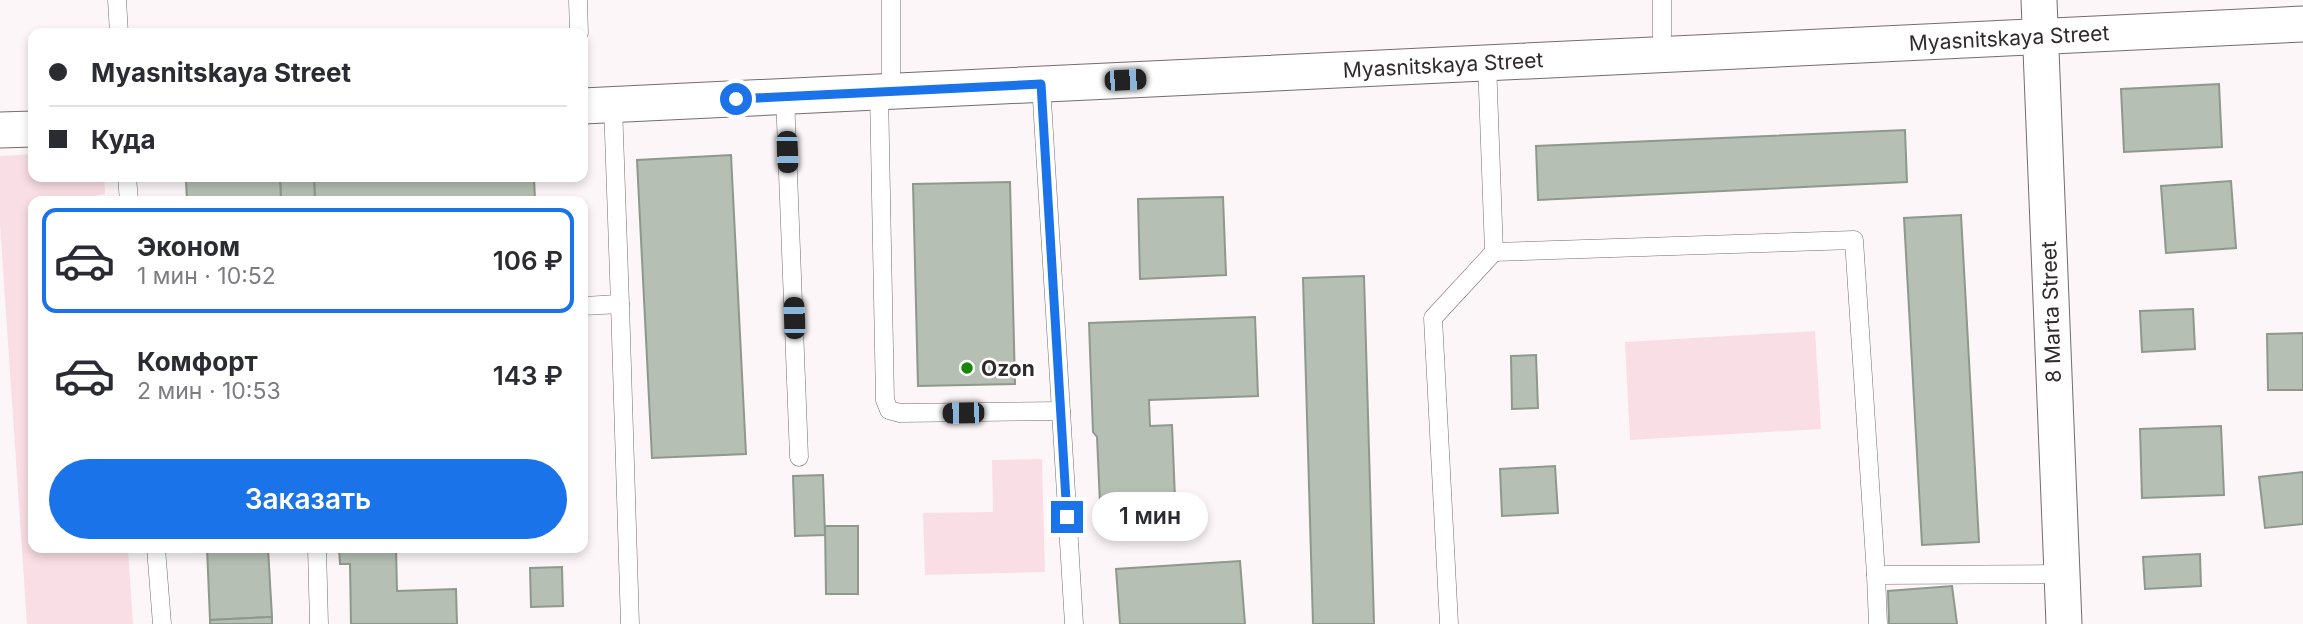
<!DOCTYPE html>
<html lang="ru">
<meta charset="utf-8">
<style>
body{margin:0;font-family:Inter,sans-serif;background:#f2f2f3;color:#2b2b33;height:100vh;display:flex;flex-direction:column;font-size:26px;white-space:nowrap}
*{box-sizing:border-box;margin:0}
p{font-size:23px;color:#7c7c81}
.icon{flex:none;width:38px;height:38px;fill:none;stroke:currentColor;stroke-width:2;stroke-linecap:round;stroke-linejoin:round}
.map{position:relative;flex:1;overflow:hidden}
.details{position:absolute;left:28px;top:196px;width:560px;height:357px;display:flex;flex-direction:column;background:#fff;border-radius:14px;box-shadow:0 4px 10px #0003}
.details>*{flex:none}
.banner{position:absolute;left:28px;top:28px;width:560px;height:154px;border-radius:14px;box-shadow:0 4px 10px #0003;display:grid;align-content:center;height:154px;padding:0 21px;background:#fff}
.end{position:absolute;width:32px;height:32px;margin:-16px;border:9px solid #1a73e8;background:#fff;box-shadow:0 0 0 4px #fff}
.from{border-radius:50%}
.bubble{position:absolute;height:49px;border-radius:24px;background:#fff;box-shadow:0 4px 10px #0003;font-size:23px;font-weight:600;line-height:49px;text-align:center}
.car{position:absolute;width:21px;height:42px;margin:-21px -10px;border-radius:9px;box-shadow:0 0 5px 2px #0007;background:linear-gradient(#222 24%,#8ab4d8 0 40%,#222 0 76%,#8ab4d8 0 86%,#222 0)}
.banner b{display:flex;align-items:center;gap:24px;height:66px;font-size:26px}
.banner b+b{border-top:2px solid #e1e1e2}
.banner i{width:18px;height:18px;background:#2b2b33}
ul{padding:12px 0 0;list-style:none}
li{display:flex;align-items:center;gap:21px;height:105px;margin:0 14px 10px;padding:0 7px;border:4px solid transparent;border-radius:14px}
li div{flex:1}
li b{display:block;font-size:26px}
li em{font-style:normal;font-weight:600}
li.active{border-color:#1a73e8}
li>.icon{width:63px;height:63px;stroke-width:1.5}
.action{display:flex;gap:14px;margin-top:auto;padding:14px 21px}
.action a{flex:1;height:80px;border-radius:42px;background:#1a73e8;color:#fff;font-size:28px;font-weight:600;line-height:80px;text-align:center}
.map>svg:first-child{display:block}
.green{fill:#fadee5}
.building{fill:#b5bfb3;stroke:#8f988d;stroke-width:2}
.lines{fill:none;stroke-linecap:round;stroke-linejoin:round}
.service-casing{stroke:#786a6d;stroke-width:19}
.minor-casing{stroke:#786a6d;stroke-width:37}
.service{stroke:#fff;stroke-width:18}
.minor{stroke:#fff;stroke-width:35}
.route{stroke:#1a73e8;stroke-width:9}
.poi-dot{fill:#178806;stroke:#fff;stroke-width:2.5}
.labels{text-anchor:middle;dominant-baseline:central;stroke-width:5;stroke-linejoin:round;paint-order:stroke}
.street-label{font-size:21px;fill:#312a2c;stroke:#fff}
.poi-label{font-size:21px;font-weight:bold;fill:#312a2c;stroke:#fff;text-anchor:start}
</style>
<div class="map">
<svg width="2303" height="624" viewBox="0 0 2303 624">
<rect width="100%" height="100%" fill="#fdf6f8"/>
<g class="green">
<polygon points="33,154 33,177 104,177 105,194 67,201 33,201 33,548 128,548 133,624 27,624 0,224 0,156"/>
<polygon points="1815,331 1821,429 1630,440 1625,342"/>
<polygon points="1042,459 1045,572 925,575 923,513 993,512 992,460"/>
</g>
<g class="building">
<polygon points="2219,84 2222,147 2124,152 2121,89"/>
<polygon points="1905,130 1907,182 1538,200 1536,146"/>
<polygon points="731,155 746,454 652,458 637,160"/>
<polygon points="349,177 534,177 535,201 315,201 314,179"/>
<polygon points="280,178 314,179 315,201 281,201"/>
<polygon points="280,178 281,201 187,201 186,181"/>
<polygon points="2231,181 2236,248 2166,253 2161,186"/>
<polygon points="1010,182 1015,384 918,386 913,184"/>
<polygon points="1223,197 1226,275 1140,279 1138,199"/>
<polygon points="1961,215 1979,542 1922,545 1904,218"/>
<polygon points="1364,276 1374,624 1313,624 1303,278"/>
<polygon points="2193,309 2195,349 2142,352 2140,311"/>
<polygon points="1255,317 1258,396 1149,400 1150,426 1172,425 1176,523 1101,526 1097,437 1093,432 1089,323"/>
<polygon points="2303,333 2303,390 2268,390 2267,334"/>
<polygon points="1536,355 1538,408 1512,409 1511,356"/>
<polygon points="2221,426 2224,495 2142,498 2140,429"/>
<polygon points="1555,466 1558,513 1502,516 1500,469"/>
<polygon points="2303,472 2303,524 2265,528 2259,477"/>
<polygon points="823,475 825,535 795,536 793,476"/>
<polygon points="825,526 858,526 858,594 826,594"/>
<polygon points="207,548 268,548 272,617 210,620"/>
<polygon points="339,548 396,548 397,591 456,589 457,624 351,624 350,564 340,564"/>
<polygon points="2200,554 2201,586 2145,589 2143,557"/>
<polygon points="1240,561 1245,624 1120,624 1116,569"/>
<polygon points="562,567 563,606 531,607 530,568"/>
<polygon points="1952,586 1957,624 1889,624 1888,591"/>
<polygon points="272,617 272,624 210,624 210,620"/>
</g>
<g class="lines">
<defs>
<g id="service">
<polyline points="117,0 119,33"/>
<polyline points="578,0 579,33"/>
<polyline points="891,0 891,91"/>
<polyline points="1662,54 1662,0"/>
<polyline points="1041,84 1074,624"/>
<polyline points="879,92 885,400 889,410 900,413 1061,411"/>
<polyline points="785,96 799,457"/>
<polyline points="127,177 129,201"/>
<polyline points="1494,252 1854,240 1876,575 2061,574"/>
<polyline points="620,304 630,624"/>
<polyline points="583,306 620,304 613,105"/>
<polyline points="156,548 162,624"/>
<polyline points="317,548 319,624"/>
<polyline points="1876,575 1878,624"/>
<polyline points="1449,624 1433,318 1494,252 1487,62"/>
</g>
<g id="minor">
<polyline points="2039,0 2064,624"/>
<polyline points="583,106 2303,24"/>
<polyline points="0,130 33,129"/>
</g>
</defs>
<use href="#service" class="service-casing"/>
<use href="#minor" class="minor-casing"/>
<use href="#service" class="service"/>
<use href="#minor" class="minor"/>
</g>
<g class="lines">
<polyline class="route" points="736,99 1041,84 1067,517"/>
</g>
<circle class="poi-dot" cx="967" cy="368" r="7"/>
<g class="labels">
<g class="street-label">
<text transform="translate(2009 38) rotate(-3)">Myasnitskaya Street</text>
<text transform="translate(1443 65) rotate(-3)">Myasnitskaya Street</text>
<text transform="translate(2051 312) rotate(-92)">8 Marta Street</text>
</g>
<g class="poi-label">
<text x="981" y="368">Ozon</text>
</g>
</g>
</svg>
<i class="end from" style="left:736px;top:99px"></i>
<i class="end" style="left:1067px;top:517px"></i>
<div class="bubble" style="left:1092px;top:492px;width:116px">1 мин</div>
<i class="car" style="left:1125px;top:80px;rotate:87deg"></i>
<i class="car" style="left:787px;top:152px;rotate:178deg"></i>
<i class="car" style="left:794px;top:318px;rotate:358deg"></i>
<i class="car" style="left:963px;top:413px;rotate:269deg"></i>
<div class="banner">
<b><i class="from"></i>Myasnitskaya Street</b>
<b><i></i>Куда</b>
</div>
<section class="details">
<ul>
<li class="active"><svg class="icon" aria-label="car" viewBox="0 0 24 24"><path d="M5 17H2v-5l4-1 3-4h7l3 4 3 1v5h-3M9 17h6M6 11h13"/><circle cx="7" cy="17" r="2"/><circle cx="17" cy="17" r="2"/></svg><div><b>Эконом</b><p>1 мин · 10:52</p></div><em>106 ₽</em></li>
<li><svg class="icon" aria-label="car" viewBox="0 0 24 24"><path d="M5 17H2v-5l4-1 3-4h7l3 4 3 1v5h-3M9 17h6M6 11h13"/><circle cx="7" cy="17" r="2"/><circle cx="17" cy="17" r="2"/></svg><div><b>Комфорт</b><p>2 мин · 10:53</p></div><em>143 ₽</em></li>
</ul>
<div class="action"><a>Заказать</a></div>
</section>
</div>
